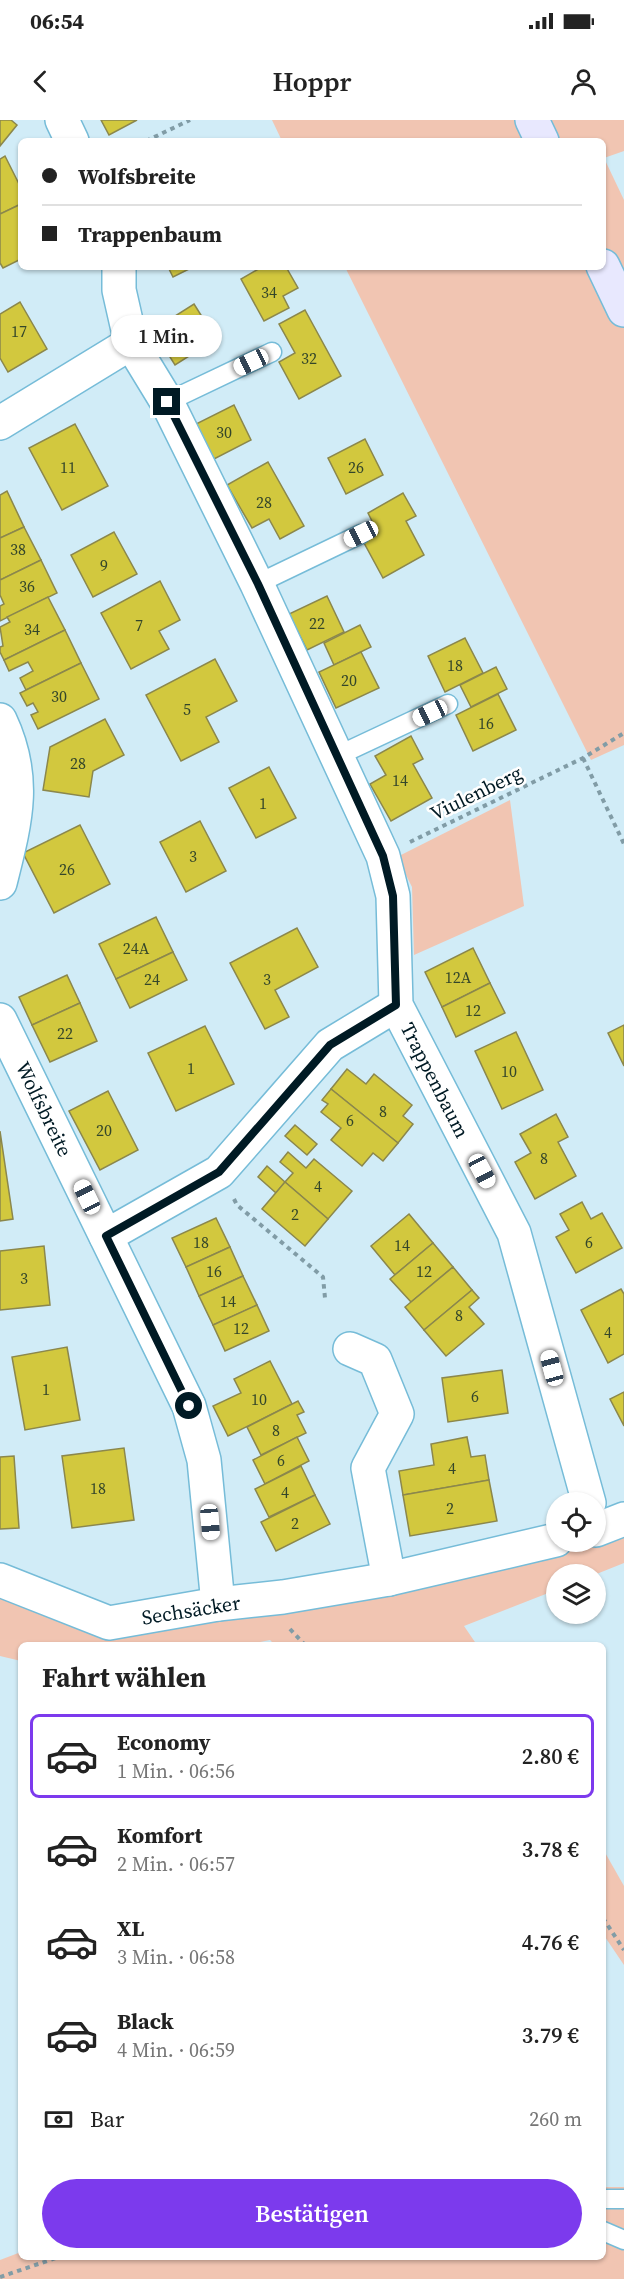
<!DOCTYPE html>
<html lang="de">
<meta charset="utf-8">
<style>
body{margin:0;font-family:"Source Serif 4",serif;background:#f2f2f2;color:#222;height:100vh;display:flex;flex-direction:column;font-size:22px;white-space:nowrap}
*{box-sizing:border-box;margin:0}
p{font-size:20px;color:#767676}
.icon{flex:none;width:33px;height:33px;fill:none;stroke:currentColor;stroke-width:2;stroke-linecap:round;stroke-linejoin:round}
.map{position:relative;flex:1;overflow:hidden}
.details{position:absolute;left:18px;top:1522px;width:588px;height:618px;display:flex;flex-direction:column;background:#fff;border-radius:9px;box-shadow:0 2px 4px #0004}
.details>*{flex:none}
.banner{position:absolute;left:18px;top:18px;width:588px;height:132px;border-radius:9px;box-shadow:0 2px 4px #0004;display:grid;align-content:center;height:132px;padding:0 24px;background:#fff}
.buttons{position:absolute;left:546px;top:1372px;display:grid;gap:12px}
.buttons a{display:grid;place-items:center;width:60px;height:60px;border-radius:50%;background:#fff;box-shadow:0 2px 4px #0004;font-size:30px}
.end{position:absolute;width:27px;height:27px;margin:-14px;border:8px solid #001a24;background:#fff;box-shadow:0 0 0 3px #fff}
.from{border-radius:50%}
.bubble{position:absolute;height:42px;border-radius:21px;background:#fff;box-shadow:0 2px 4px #0004;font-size:20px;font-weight:600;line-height:42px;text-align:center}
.car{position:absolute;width:18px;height:36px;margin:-18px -9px;border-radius:8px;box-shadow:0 0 4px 2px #0007;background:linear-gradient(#fff 24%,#345 0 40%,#fff 0 76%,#345 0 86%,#fff 0)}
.banner b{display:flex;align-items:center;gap:21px;height:57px;font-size:22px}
.banner b+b{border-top:2px solid #e0e0e0}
.banner i{width:15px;height:15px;background:#222}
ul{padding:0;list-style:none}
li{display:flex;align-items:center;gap:18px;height:84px;margin:0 12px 9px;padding:0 12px;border:3px solid transparent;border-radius:9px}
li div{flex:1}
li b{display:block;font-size:22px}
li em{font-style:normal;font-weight:600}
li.selected{border-color:#7c3aed}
li>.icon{width:54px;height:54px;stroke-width:1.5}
h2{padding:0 24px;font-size:27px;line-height:72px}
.pay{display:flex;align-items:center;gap:15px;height:66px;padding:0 24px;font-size:22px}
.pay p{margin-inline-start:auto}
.cta{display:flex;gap:12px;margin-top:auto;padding:12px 24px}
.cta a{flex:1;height:69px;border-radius:36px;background:#7c3aed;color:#fff;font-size:24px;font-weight:600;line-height:69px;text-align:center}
.status{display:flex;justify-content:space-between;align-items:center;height:42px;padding:0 30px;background:#fff;direction:ltr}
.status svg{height:16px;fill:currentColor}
header{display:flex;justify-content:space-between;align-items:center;height:78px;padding:0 24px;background:#fff;font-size:27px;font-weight:600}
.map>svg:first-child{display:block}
.green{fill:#f1c5b2}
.building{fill:#d2c83e;stroke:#8b874c;stroke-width:1.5}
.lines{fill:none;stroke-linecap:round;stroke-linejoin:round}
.service-casing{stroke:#76bcd8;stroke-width:21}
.minor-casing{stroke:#76bcd8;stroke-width:36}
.secondary-casing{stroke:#76bcd8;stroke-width:36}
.path{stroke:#819ca6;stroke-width:4;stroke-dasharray:4.5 4.5;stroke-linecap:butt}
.service{stroke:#fff;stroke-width:18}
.minor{stroke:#fff;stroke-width:33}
.secondary{stroke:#e8e8fe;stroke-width:33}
.route{stroke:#001a24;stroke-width:8}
.labels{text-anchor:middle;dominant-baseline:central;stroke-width:5;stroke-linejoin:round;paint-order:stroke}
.number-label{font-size:16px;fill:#34462a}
.street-label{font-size:20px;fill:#001a24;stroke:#fff}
</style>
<div class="status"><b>06:54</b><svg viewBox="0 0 49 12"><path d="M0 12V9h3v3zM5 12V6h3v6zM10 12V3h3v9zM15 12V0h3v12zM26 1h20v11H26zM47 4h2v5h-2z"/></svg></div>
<header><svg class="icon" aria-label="back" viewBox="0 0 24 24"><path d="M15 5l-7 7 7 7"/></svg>Hoppr<svg class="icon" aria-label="person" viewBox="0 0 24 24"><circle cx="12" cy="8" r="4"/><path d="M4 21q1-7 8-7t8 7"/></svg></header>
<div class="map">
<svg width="624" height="2159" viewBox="0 0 624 2159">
<rect width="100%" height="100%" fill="#d1ecf7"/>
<g class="green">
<polygon points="272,0 624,0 624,31 604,38 624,80 624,625 591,640 345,147 603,147 603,21 282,21"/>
<polygon points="510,680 524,786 414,835 412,767 397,737"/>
<polygon points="624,1414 624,1443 594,1455 556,1455 556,1470 464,1506 477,1525 276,1526 270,1520 241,1526 21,1526 21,1541 0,1536 0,1477 98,1512 379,1474 596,1425"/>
<polygon points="603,1729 624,1766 624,1845 603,1814"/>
<polygon points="603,2067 624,2067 624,2159 0,2159 0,2140 21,2132 21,2138 603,2138"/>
</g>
<g class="building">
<polygon points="0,0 11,0 17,5 0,26"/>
<polygon points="101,0 137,0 109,15"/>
<polygon points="5,36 21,68 21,84 0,94 0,39"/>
<polygon points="21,84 21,139 3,148 0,143 0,94"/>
<polygon points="168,147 193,147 173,157"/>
<polygon points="262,147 286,147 298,168 283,176 289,188 264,201 241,159"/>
<polygon points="20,182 47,229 8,252 0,238 0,194"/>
<polygon points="194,184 216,219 175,245 153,210"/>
<polygon points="305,190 341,256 299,279 279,242 295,233 279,204"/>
<polygon points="234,285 251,320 214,339 196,304"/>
<polygon points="75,304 108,366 62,390 29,328"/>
<polygon points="365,319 383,355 346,374 328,338"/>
<polygon points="268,342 304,406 280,419 269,399 252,408 227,365"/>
<polygon points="7,371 24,407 0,418 0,375"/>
<polygon points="403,373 416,396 406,401 424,435 383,458 363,421 378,413 368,393"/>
<polygon points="24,407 41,440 0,460 0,418"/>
<polygon points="114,412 137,454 93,477 71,435"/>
<polygon points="41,440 57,473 0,501 0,486 4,484 0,475 0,460"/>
<polygon points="160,461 180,500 159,511 169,529 131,549 101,493"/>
<polygon points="327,476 344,512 307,530 289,494"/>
<polygon points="48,477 65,510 4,540 0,532 0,527 3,526 0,507 10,502 7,497"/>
<polygon points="360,505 371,527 334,545 324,523"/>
<polygon points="65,510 81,543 26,570 20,558 33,551 28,542 9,551 4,540"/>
<polygon points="465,518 483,553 445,572 428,536"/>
<polygon points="361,532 379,568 336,588 319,552"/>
<polygon points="215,539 237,581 206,597 219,622 181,641 146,575"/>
<polygon points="81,543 99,579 38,609 31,595 38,592 33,583 27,586 20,573"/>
<polygon points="496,547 507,569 471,587 460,565"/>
<polygon points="498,574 516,610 473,631 456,595"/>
<polygon points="105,599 124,635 93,651 89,677 43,670 50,627"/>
<polygon points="411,616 423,639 413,644 432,678 391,701 370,664 386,655 375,636"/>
<polygon points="269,647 296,698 256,718 229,668"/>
<polygon points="200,701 226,751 186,772 160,722"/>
<polygon points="80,705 110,764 54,793 23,733"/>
<polygon points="156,797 173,832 116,859 99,824"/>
<polygon points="297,808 318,847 275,870 289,897 265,909 230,843"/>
<polygon points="473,828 490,863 442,887 425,852"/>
<polygon points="173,832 187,860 130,888 116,859"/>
<polygon points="67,855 80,883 32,905 19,877"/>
<polygon points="490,863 505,893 456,917 442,887"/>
<polygon points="80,883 97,921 50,942 32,905"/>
<polygon points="624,905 624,946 608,913"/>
<polygon points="205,906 234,964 176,991 148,933"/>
<polygon points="516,912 543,970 502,989 475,931"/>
<polygon points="347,949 366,964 374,954 412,985 403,996 413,1004 398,1023 331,969"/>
<polygon points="331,969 398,1023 383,1041 373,1033 362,1046 331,1020 341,1008 321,992 328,984 322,980"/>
<polygon points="108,971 138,1030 100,1050 69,991"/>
<polygon points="556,994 568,1017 558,1022 576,1056 535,1079 515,1042 531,1033 520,1014"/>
<polygon points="295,1005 317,1024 307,1035 285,1016"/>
<polygon points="0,1011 13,1099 0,1101"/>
<polygon points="288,1032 306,1048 314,1039 352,1071 328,1099 285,1062 293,1053 280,1042"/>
<polygon points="267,1046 285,1062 276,1073 258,1057"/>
<polygon points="285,1062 328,1099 305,1126 262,1089"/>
<polygon points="582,1082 591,1099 602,1093 622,1128 576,1153 556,1117 569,1110 560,1094"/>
<polygon points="409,1094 433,1123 395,1155 371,1126"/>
<polygon points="216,1098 230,1127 186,1147 172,1118"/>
<polygon points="433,1123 453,1147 411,1182 390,1159"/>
<polygon points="44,1126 50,1185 0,1190 0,1131"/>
<polygon points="230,1127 243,1156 199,1176 186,1147"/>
<polygon points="453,1147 472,1170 424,1210 405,1187"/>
<polygon points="243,1156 257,1185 213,1205 199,1176"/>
<polygon points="621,1169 624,1174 624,1234 608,1243 581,1190"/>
<polygon points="472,1170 479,1178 469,1187 484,1204 446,1236 424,1210"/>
<polygon points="257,1185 269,1211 225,1231 213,1205"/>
<polygon points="67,1227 80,1300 25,1310 12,1237"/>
<polygon points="270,1241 292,1284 228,1316 213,1286 241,1273 234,1259"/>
<polygon points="502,1250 508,1293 448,1302 442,1258"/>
<polygon points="624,1272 624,1306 610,1279"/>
<polygon points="298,1281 304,1292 297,1295 306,1313 261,1335 247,1307"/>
<polygon points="297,1317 309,1341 265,1364 253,1340"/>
<polygon points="467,1317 471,1337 485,1335 489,1360 403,1375 399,1351 434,1345 431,1324"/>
<polygon points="124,1328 134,1400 72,1408 62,1336"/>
<polygon points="14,1336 19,1408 0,1409 0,1337"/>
<polygon points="301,1346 315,1375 269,1397 255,1369"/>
<polygon points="489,1360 497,1401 410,1416 403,1375"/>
<polygon points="315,1375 330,1404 276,1431 261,1402"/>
</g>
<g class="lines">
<defs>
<g id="service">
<polyline points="167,282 272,232"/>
<polyline points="257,464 361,414"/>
<polyline points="335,637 448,584"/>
<polyline points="603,2079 624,2079"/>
<polyline points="603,2111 624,2120"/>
</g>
<g id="minor">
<polyline points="62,0 72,21"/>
<polyline points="119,147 119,170 131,223 167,282 257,464 383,736 393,776 396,885 514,1113 589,1383"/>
<polyline points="0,303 131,223"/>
<path d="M0,600C28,659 15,703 0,763"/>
<polyline points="0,900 189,1286 204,1340 218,1484"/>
<polyline points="106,1116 219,1052 330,925 396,885"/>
<polyline points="350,1229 375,1240 397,1294 368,1348 389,1459"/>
<polyline points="596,1410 624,1399"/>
<polyline points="0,1460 109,1503 218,1484 283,1477 389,1459 556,1420"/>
</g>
<g id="secondary">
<polyline points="532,0 542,21"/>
<polyline points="603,146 624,190"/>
</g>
</defs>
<use href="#service" class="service-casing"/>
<use href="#minor" class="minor-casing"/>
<use href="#secondary" class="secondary-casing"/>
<g class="path">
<polyline points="146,21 190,0"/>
<polyline points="583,638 624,724"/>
<polyline points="410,722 583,638 624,613"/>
<polyline points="234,1079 237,1085 323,1157 325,1178"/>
<polyline points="290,1509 306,1526"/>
<polyline points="357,1526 402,1526"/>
<polyline points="603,1798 624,1830"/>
<polyline points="0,2157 56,2138"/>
</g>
<use href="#service" class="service"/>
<use href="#minor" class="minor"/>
<use href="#secondary" class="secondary"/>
</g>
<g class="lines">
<polyline class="route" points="167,282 258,464 383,736 393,776 396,885 330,925 219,1052 106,1116 189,1286"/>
</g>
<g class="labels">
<g class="number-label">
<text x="269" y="172">34</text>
<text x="19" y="211">17</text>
<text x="309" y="238">32</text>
<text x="224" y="312">30</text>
<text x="68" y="347">11</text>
<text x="356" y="347">26</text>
<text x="264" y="382">28</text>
<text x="18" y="429">38</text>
<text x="104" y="445">9</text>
<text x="27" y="466">36</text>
<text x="317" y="503">22</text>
<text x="139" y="505">7</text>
<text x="32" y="509">34</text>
<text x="455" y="545">18</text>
<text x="349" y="560">20</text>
<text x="59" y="576">30</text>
<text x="187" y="589">5</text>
<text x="486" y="603">16</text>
<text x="78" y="643">28</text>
<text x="400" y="660">14</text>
<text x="263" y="683">1</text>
<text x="193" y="736">3</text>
<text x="67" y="749">26</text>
<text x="136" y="828">24A</text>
<text x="458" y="857">12A</text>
<text x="152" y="859">24</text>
<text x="267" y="859">3</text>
<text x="473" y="890">12</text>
<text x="65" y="913">22</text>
<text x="191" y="948">1</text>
<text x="509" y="951">10</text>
<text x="383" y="991">8</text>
<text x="350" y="1000">6</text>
<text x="104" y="1010">20</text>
<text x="544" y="1038">8</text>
<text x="318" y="1066">4</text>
<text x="295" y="1094">2</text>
<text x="201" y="1122">18</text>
<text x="589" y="1122">6</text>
<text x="402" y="1125">14</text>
<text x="214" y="1151">16</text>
<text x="424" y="1151">12</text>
<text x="24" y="1158">3</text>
<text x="228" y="1181">14</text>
<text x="459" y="1195">8</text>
<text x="241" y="1208">12</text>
<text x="608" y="1212">4</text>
<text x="46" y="1269">1</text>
<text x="475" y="1276">6</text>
<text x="259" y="1279">10</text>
<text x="276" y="1310">8</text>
<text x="281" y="1340">6</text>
<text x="452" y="1348">4</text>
<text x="98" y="1368">18</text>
<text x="285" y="1372">4</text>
<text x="450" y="1388">2</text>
<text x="295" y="1403">2</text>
</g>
<g class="street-label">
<text transform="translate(476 673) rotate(-26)">Viulenberg</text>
<text transform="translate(435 960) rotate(63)">Trappenbaum</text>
<text transform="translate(44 989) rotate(64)">Wolfsbreite</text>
<text transform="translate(191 1490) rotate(-9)">Sechsäcker</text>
</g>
</g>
</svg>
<div class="buttons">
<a><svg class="icon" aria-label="locate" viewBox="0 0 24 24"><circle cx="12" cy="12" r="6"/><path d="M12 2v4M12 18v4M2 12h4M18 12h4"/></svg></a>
<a><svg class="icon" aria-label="layers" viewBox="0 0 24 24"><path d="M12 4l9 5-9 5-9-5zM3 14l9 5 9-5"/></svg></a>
</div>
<i class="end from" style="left:189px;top:1286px"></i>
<i class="end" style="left:167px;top:282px"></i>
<div class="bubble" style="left:111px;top:195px;width:111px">1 Min.</div>
<i class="car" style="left:251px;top:242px;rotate:245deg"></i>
<i class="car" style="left:361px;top:414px;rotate:244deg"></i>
<i class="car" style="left:430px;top:593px;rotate:245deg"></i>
<i class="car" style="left:482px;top:1051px;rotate:152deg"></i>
<i class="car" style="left:87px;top:1077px;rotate:334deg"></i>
<i class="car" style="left:552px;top:1248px;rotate:345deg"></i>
<i class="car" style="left:210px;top:1402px;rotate:175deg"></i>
<div class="banner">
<b><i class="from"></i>Wolfsbreite</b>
<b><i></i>Trappenbaum</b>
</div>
<section class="details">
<h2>Fahrt wählen</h2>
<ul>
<li class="selected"><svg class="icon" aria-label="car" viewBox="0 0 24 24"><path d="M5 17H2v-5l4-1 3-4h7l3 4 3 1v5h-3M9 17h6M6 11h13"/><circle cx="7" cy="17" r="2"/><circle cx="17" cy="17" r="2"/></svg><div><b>Economy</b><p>1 Min. · 06:56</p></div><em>2.80 €</em></li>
<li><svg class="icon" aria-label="car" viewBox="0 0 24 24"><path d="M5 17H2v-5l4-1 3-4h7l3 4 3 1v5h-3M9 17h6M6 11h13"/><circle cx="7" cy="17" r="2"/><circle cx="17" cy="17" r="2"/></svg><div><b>Komfort</b><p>2 Min. · 06:57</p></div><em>3.78 €</em></li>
<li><svg class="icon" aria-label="car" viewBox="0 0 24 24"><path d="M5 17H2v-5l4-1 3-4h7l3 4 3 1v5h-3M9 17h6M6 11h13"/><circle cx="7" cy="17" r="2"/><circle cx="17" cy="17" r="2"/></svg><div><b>XL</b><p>3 Min. · 06:58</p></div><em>4.76 €</em></li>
<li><svg class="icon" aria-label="car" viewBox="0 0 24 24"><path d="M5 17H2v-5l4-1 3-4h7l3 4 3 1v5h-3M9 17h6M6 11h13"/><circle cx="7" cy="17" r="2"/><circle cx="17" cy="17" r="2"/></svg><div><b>Black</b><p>4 Min. · 06:59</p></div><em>3.79 €</em></li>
</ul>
<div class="pay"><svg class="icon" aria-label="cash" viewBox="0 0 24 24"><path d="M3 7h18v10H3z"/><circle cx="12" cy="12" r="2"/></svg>Bar<p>260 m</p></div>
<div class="cta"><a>Bestätigen</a></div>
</section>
</div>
